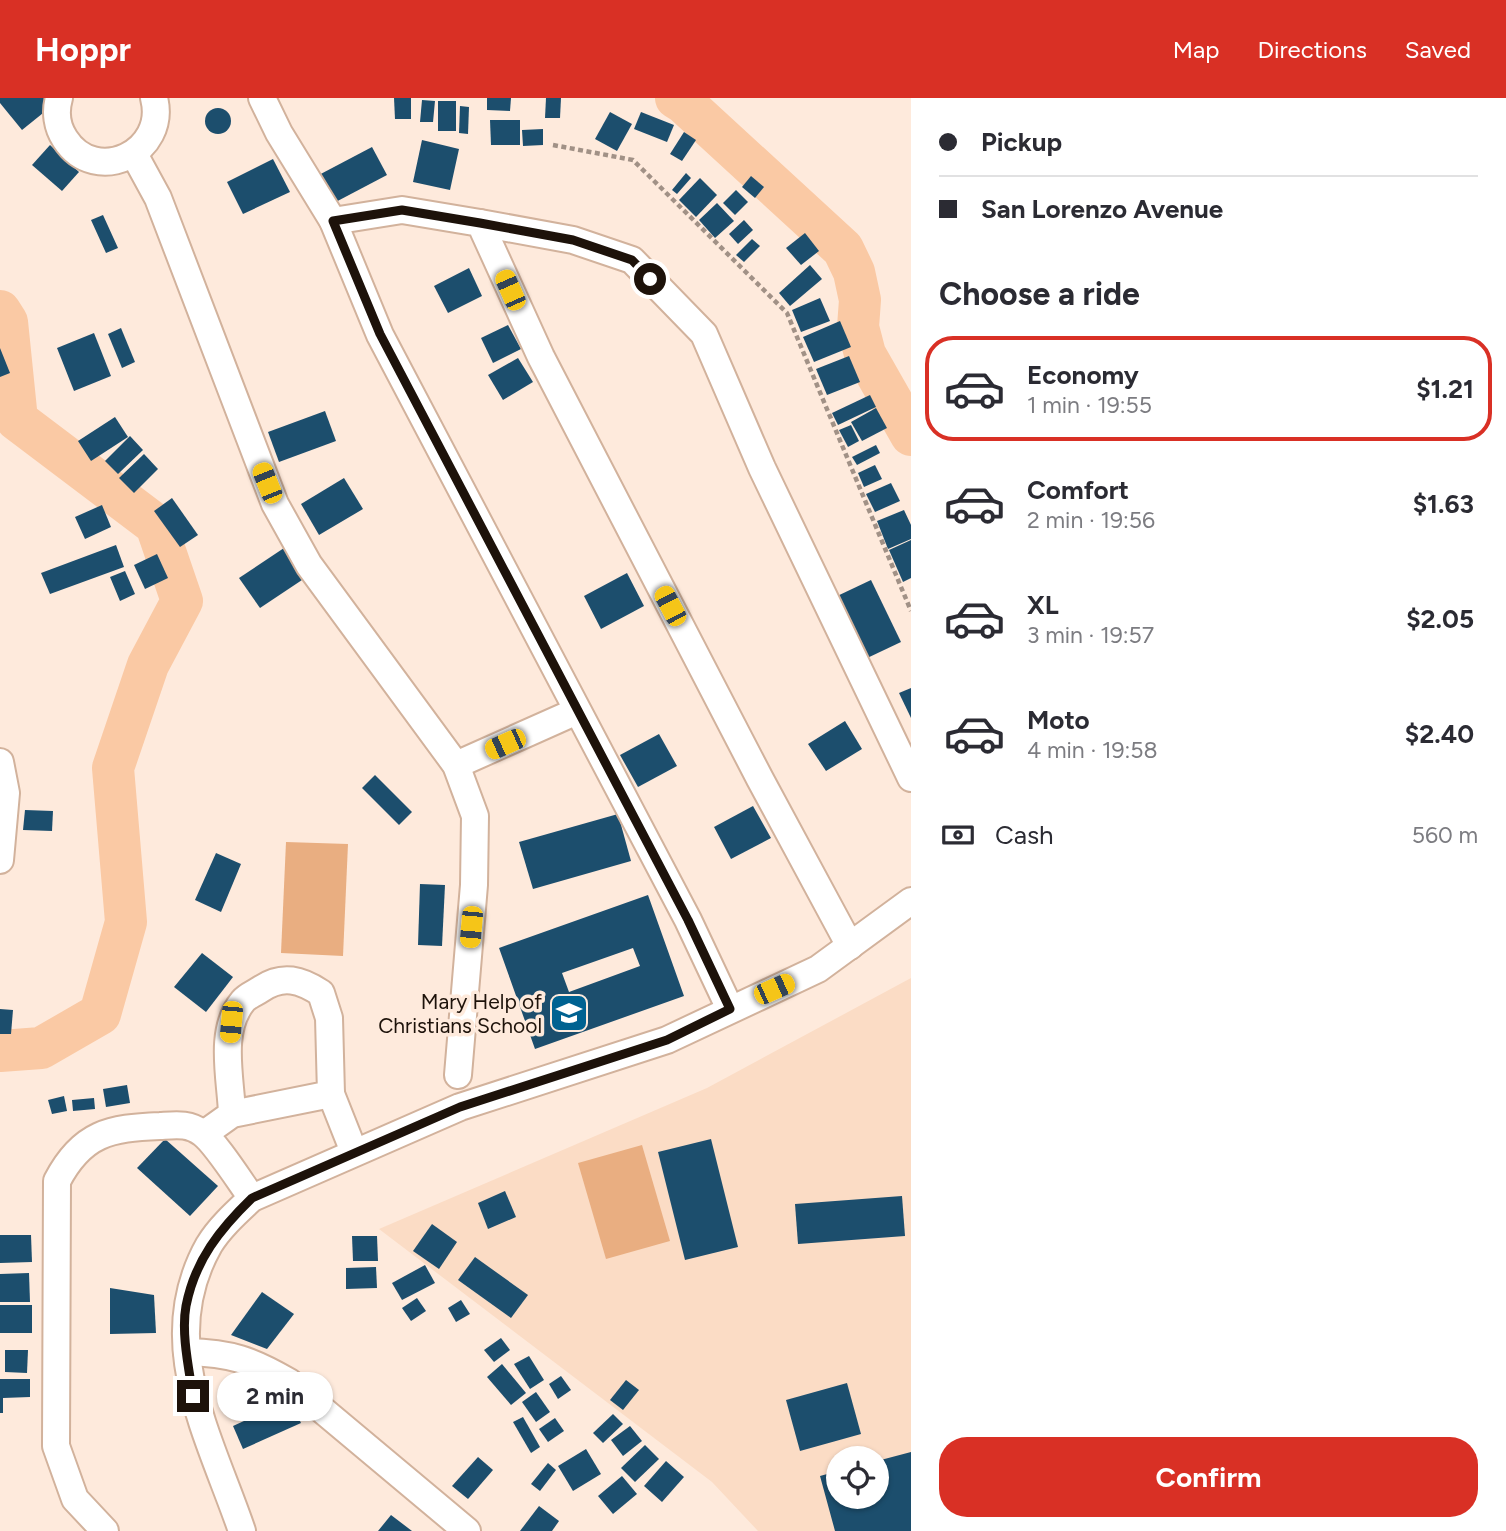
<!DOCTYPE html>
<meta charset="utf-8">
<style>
body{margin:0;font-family:Figtree,sans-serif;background:#f2f2f3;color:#2b2b33;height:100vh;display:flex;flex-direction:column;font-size:26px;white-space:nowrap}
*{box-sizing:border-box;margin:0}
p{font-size:23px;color:#7c7c81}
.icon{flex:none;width:38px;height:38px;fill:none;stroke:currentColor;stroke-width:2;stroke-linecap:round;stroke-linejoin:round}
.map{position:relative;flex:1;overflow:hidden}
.sheet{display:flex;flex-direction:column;background:#fff;width:595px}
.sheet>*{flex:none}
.top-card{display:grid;align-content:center;height:154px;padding:0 28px;background:#fff}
.buttons{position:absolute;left:826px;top:1348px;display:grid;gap:14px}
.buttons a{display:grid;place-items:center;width:63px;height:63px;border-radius:50%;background:#fff;box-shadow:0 2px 5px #0004;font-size:35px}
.end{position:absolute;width:32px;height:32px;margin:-16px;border:9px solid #1d120a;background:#fff;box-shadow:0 0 0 4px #fff}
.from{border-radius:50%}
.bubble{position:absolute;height:49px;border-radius:24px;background:#fff;box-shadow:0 2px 5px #0004;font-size:23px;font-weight:700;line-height:49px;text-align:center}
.car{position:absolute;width:21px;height:42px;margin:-21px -10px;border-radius:9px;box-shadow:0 0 5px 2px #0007;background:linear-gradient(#f5c518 24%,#345 0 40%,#f5c518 0 76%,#345 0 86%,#f5c518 0)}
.top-card b{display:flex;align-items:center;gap:24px;height:66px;font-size:26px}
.top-card b+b{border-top:2px solid #e1e1e2}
.top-card i{width:18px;height:18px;background:#2b2b33}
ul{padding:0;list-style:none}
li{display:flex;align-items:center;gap:21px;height:105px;margin:0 14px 10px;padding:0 14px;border:4px solid transparent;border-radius:28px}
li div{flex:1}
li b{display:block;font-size:26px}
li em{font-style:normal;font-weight:700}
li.on{border-color:#d93025}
li>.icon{width:63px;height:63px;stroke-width:1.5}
h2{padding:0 28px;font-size:32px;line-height:84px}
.pay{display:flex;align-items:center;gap:18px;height:77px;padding:0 28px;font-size:26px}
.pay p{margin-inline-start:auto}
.button{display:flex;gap:14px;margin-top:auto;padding:14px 28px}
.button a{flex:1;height:80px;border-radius:28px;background:#d93025;color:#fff;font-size:28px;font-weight:700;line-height:80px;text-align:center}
header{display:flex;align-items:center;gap:42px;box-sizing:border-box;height:98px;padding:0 35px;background:#d93025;color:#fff}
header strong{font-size:33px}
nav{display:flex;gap:38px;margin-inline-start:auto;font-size:24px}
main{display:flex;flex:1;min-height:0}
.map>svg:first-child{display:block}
.built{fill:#fbdcc5;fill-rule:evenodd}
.green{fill:#e9ae81}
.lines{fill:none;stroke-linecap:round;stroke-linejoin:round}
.river{stroke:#fac9a4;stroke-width:42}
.building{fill:#1c4e6d;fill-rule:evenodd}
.minor-casing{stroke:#d2b29c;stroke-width:30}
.path{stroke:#a19186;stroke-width:4.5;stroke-dasharray:5 3.5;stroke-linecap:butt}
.minor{stroke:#fff;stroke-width:26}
.route{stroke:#1d120a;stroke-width:9}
.labels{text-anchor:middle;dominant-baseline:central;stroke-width:7;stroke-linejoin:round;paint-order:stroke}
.poi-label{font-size:21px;fill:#1d120a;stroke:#feeadc;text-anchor:end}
</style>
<header>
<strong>Hoppr</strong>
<nav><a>Map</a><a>Directions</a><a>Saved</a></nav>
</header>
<main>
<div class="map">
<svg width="911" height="1433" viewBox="0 0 911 1433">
<rect width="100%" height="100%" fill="#feeadc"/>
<path class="built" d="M911,880V1433H758L712,1384L379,1131L707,990ZM838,1360H877V1398H838Z"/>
<g class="green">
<polygon points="286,744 348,746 343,858 281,855"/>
<polygon points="642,1047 670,1143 606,1161 578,1065"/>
</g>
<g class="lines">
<g class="river">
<polyline points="676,0 684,5 843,151 854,174 860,202 858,229 865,256 911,337"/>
<polyline points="0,213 7,224 17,322 156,427 182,503 148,567 113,670 126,824 100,916 41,950 0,953"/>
</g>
</g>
<g class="building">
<polygon points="0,0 47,0 53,7 22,32 0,5"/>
<polygon points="394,0 411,0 411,21 395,21"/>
<polygon points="487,0 511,0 510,13 487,12"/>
<polygon points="546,0 561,0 560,20 545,20"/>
<polygon points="422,2 435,3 433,24 420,24"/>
<rect x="438" y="3" width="18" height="30"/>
<polygon points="460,8 469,9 468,36 459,35"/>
<circle cx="218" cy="23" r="13"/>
<polygon points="610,14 632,26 617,53 595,41"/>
<polygon points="641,14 674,27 667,44 634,31"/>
<polygon points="490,22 520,22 520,47 491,47"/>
<polygon points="543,31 543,47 523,48 522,32"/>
<polygon points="684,34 696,42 682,63 670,56"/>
<polygon points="422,42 459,51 450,92 413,84"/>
<polygon points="50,47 79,74 62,93 32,67"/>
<polygon points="372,49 387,77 330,107 315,79"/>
<polygon points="273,61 290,94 243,116 227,84"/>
<polygon points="686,75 691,80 677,96 672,92"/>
<polygon points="751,78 764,89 755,100 742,89"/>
<polygon points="700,80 717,97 696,119 679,102"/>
<polygon points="736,92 748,104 735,117 723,105"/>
<polygon points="717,105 734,123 715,140 699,122"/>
<polygon points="103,117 118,150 106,155 91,122"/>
<polygon points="744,122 753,132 738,146 729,136"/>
<polygon points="805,135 819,153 801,167 786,150"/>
<polygon points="752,141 760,148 744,164 736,157"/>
<polygon points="810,167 822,181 790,208 779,195"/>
<polygon points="469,170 482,198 448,215 434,188"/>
<polygon points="820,200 830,223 801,234 792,212"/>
<polygon points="840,223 851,249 814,264 803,239"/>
<polygon points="508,227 521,251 493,265 481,240"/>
<polygon points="121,230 135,264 122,270 108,236"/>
<polygon points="94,235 111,278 74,293 57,250"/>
<polygon points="0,250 10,275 0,279"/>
<polygon points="849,258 860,284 827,297 816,271"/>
<polygon points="518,260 533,284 503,302 488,277"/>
<polygon points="870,297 876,309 838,327 832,315"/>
<polygon points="876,310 887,330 862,343 851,324"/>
<polygon points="325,313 336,343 279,364 268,334"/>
<polygon points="115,319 128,339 91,363 78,343"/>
<polygon points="851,327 859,343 848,349 839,332"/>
<polygon points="130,338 143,352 118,376 105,363"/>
<polygon points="876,347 880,355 857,367 852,359"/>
<polygon points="144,356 158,371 134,395 119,380"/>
<polygon points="875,367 882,381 864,389 858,375"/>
<polygon points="344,380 363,411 319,437 301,406"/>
<polygon points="891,385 900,403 875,414 866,396"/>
<polygon points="172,400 198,437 180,449 154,413"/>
<polygon points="102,407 111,429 85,441 75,419"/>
<polygon points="904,412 911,427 911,441 888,451 877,423"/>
<polygon points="911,442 911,480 903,484 889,452"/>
<polygon points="116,447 124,469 50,496 41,475"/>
<polygon points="284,450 305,480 260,510 239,480"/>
<polygon points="157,456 168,480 145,491 134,467"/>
<polygon points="125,473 135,496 120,503 110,479"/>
<polygon points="627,475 644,508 601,531 584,498"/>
<polygon points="871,482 901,544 863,562 833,500"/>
<polygon points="911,590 911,620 899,595"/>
<polygon points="845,623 862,651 826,673 808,646"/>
<polygon points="659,636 677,668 638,689 620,657"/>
<polygon points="375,677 412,714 399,727 362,690"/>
<polygon points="753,708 771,740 731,761 714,729"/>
<polygon points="25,712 53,713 52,733 23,732"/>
<polygon points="618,716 631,763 533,791 519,744"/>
<polygon points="216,755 241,766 221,814 195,802"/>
<polygon points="420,786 445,787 442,848 418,847"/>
<path d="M648,797L684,898L535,951L499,850ZM633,850L640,868L569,894L562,875Z"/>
<polygon points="202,855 233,879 206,914 174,889"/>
<polygon points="0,911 13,912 11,936 0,936"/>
<polygon points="127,987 130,1005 106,1009 103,991"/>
<polygon points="64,998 67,1013 52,1016 48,1002"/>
<polygon points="94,1000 95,1011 73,1013 72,1002"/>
<polygon points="165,1041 218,1088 190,1118 137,1070"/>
<polygon points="711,1041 738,1149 685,1162 658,1054"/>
<polygon points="505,1093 516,1119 488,1131 478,1105"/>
<polygon points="902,1098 905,1138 798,1146 795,1106"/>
<polygon points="432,1126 457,1144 439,1171 413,1153"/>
<polygon points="0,1137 31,1137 32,1164 0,1165"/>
<polygon points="352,1138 377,1138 378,1163 353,1163"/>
<polygon points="475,1159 528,1197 511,1220 458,1182"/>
<polygon points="425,1167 435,1185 402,1202 392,1185"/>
<polygon points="376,1169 377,1190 346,1191 346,1170"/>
<polygon points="29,1175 30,1204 0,1204 0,1176"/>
<polygon points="110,1190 154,1197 156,1235 110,1236"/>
<polygon points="262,1194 294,1216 267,1251 231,1237"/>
<polygon points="417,1200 426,1213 411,1223 402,1210"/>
<polygon points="461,1202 470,1216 456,1224 448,1210"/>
<rect x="0" y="1207" width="32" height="28"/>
<polygon points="501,1240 510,1252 494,1264 484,1252"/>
<polygon points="5,1252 28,1252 27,1275 5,1274"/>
<polygon points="529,1258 544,1282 530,1291 514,1266"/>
<polygon points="502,1266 526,1295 511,1307 487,1279"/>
<polygon points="561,1278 571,1292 558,1301 549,1286"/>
<polygon points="0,1281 30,1281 30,1299 3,1300 3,1315 0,1315"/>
<polygon points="626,1282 639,1292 623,1312 610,1302"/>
<polygon points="847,1285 861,1336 800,1353 786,1302"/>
<polygon points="536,1294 550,1314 536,1324 522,1304"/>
<polygon points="290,1302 301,1325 243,1351 233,1328"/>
<polygon points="613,1316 623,1326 603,1345 593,1335"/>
<polygon points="523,1319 540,1349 531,1355 513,1324"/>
<polygon points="555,1320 564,1333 548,1344 539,1331"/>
<polygon points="630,1328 642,1343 623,1358 611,1342"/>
<polygon points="645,1347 659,1361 635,1384 621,1370"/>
<polygon points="586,1351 601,1376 573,1393 558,1368"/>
<polygon points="911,1354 911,1433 835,1433 820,1378 838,1373 838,1398 877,1398 877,1363"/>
<polygon points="478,1359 493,1372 468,1401 452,1388"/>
<polygon points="666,1363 684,1379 662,1404 644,1388"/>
<polygon points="548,1365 556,1372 540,1393 531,1386"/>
<polygon points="622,1378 637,1396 613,1416 598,1398"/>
<polygon points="539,1408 559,1423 552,1433 520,1433"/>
<polygon points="391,1417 412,1433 378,1433"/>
</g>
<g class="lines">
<defs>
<g id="minor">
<path d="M59,0C55,14 57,29 65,41C96,89 168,54 154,0"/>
<polyline points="262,0 279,35 333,123 380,237 688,822 730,911"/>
<polyline points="134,56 158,100 275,406 309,467 456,667 475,718 474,787 458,977"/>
<polyline points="333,123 402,112 480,125 541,259 760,681 850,848"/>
<polyline points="480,125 573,142 632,162 704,236 762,370 911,680"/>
<polyline points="0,664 6,695 0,762"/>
<polyline points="456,667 577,613"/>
<polyline points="331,996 354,1054"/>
<path d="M204,1036L232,1016L331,996L329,920L321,895C301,882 283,876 261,891C255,895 247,898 243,903C218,933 231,981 232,1016"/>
<path d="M187,1254C231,1255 251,1262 289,1284L467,1433"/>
<path d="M105,1433L75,1401L56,1348L57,1083C82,1035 110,1030 160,1028C176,1027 189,1025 202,1035C215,1044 241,1085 252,1100"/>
<path d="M242,1433C210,1339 154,1244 209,1147C220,1129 237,1114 252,1100L460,1009L667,942L818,871L911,803"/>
</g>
</defs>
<use href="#minor" class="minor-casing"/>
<polyline class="path" points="553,47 633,62 787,215 911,513"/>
<use href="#minor" class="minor"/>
</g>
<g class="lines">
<path class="route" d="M193,1298C189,1271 181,1235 186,1208C195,1162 220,1131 252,1100L460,1009L667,942L730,911L688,822L380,236L333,123L402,112L480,125L573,142L632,162L650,181"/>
</g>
<defs>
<symbol id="school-square" viewBox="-11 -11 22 22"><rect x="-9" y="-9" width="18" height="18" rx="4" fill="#006291" stroke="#feeadc"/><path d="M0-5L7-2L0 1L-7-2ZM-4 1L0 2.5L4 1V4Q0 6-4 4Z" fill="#fff"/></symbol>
</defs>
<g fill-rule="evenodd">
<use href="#school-square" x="547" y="893" width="44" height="44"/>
</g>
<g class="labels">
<g class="poi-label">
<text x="542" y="903">Mary Help of<tspan x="542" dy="24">Christians School</tspan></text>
</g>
</g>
</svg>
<div class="buttons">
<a><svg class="icon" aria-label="locate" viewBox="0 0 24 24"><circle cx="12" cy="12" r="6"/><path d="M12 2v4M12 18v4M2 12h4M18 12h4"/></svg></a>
</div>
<i class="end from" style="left:650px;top:181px"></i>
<i class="end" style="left:193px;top:1298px"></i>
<div class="bubble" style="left:217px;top:1274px;width:116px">2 min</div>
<i class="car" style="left:510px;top:192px;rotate:336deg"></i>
<i class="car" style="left:267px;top:385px;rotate:338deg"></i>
<i class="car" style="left:670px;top:508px;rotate:332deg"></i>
<i class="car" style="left:505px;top:646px;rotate:246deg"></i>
<i class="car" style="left:471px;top:829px;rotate:185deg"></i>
<i class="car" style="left:774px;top:891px;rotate:66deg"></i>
<i class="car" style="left:231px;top:924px;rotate:185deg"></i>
</div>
<section class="sheet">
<div class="top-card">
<b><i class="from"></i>Pickup</b>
<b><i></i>San Lorenzo Avenue</b>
</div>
<h2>Choose a ride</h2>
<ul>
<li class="on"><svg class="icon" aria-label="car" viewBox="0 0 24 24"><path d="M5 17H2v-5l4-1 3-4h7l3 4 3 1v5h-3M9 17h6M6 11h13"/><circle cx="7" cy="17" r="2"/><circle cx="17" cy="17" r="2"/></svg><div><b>Economy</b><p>1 min · 19:55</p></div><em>$1.21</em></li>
<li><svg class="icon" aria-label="car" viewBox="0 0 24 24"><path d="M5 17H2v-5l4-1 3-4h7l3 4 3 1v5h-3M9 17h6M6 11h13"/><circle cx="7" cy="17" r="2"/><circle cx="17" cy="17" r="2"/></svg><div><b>Comfort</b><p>2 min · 19:56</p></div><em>$1.63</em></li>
<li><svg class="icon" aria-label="car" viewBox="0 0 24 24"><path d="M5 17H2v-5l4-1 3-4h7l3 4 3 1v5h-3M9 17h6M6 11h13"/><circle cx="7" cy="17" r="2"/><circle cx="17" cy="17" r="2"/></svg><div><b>XL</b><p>3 min · 19:57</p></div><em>$2.05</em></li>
<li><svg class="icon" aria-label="car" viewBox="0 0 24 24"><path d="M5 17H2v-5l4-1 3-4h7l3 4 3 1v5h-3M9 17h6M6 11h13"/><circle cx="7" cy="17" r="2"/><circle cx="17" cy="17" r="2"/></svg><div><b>Moto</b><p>4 min · 19:58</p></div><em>$2.40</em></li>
</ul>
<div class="pay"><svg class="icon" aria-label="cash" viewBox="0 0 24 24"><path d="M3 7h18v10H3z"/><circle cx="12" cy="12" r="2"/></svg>Cash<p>560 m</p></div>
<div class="button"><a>Confirm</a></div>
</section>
</main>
